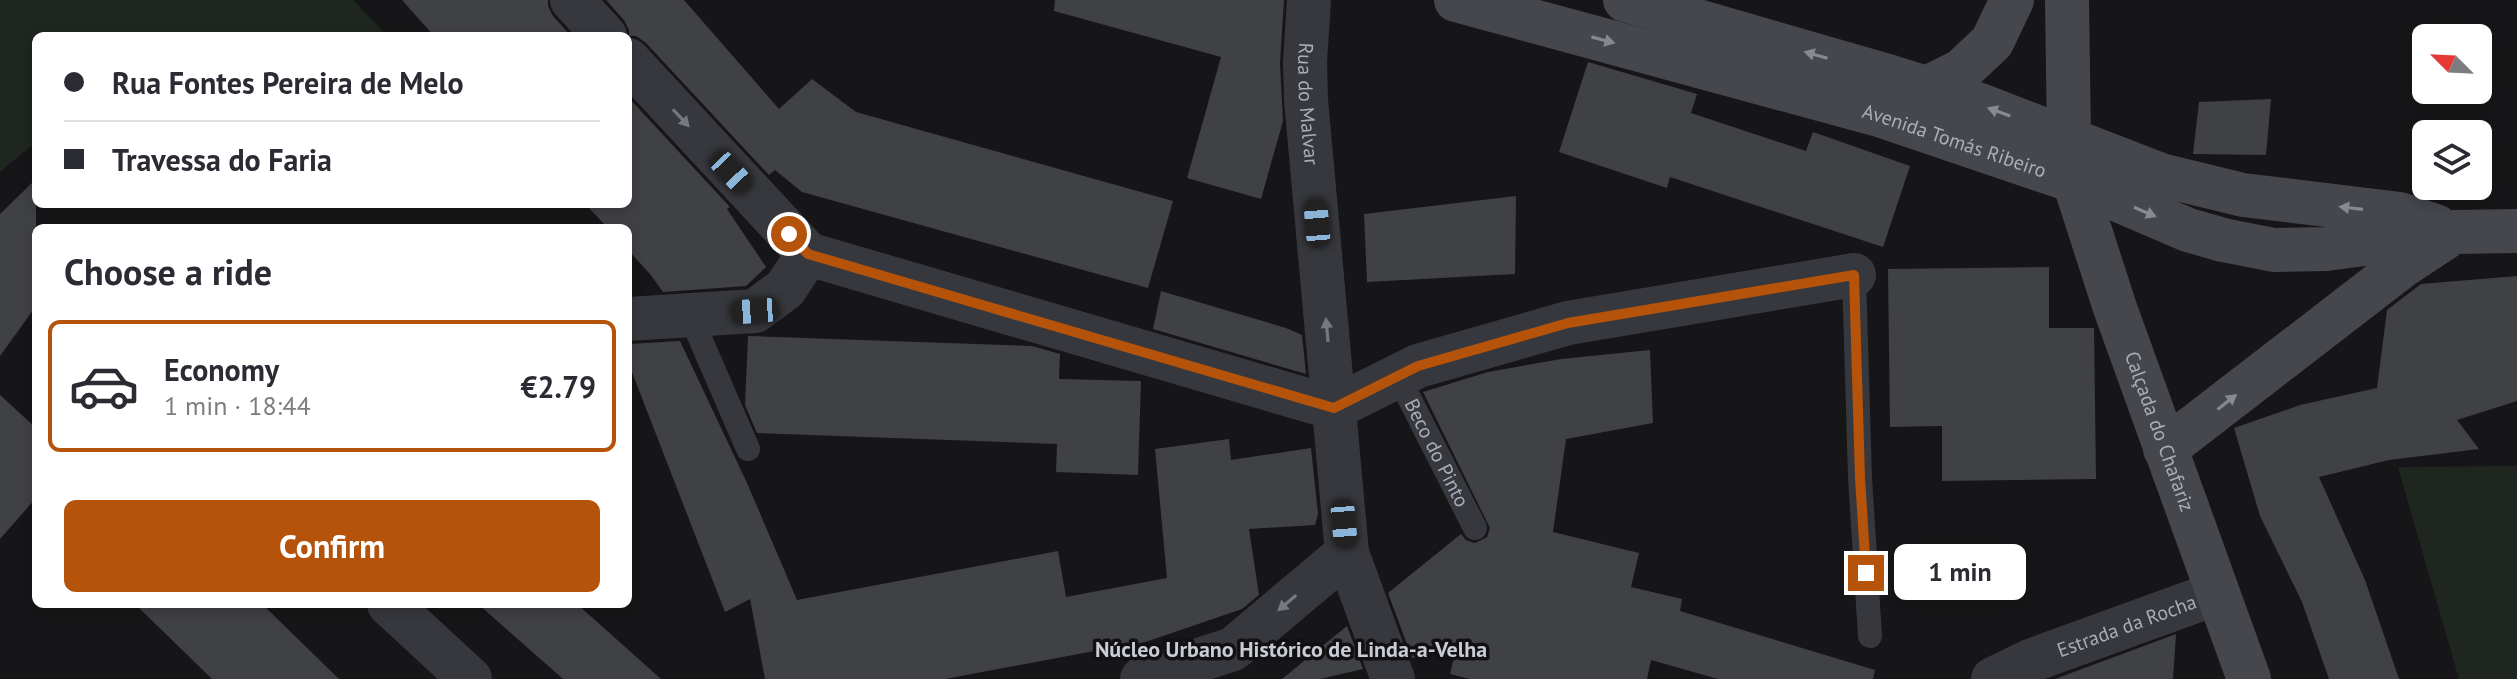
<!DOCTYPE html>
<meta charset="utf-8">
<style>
body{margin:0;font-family:"PT Sans",sans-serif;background:#f2f2f3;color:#2b2b33;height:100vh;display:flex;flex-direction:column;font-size:30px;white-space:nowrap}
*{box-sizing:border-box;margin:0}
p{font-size:26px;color:#7c7c81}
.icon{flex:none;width:44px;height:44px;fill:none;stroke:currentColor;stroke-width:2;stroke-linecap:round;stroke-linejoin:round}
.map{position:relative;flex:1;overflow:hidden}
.side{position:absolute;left:32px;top:224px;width:600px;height:384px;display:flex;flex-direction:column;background:#fff;border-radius:12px;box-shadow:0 4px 12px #0003}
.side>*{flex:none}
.guide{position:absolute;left:32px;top:32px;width:600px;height:176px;border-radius:12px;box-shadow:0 4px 12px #0003;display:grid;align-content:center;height:176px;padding:0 32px;background:#fff}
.needle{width:52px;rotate:294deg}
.controls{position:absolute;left:2412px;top:24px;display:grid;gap:16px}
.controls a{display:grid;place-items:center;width:80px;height:80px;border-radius:12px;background:#fff;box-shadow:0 4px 12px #0003;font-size:40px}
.end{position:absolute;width:36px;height:36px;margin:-18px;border:10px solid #b45309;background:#fff;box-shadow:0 0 0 4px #fff}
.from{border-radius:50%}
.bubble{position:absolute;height:56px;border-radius:12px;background:#fff;box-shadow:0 4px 12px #0003;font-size:26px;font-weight:700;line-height:56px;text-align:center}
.car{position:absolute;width:24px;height:48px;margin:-24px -12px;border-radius:10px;box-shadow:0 0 6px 2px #0007;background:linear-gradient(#222 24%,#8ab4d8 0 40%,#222 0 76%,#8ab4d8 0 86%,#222 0)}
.guide b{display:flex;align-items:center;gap:28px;height:76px;font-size:30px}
.guide b+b{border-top:2px solid #e1e1e2}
.guide i{width:20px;height:20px;background:#2b2b33}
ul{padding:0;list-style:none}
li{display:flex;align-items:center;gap:24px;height:132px;margin:0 16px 12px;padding:0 16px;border:4px solid transparent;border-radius:12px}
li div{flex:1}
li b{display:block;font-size:30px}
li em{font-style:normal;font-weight:700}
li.current{border-color:#b45309}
li>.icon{width:72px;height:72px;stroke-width:1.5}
h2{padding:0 32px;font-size:36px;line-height:96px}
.primary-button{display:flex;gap:16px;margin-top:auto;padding:16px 32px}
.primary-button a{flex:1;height:92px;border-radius:12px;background:#b45309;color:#fff;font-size:32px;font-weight:700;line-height:92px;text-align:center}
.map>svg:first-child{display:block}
.green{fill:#1e261f}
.building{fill:#404145}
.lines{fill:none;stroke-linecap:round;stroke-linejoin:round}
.lane{stroke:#37383d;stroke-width:24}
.street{stroke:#37383d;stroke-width:44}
.secondary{stroke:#45474d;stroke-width:44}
.oneway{fill:#858993}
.oneway2{fill:#757881}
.route{stroke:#b45309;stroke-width:10}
.labels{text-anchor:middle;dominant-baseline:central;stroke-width:7;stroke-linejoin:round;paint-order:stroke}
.street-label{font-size:20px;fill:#a8adb8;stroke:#111113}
.neighbourhood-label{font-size:22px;font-weight:bold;fill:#c9ccd4;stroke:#111113}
</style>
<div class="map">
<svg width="2517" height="679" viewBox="0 0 2517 679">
<rect width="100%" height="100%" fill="#161618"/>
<g class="green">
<polygon points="0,0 353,0 383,31 378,36 36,36 36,142 0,172"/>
<polygon points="2517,466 2517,679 2459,679 2398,467"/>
</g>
<g class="building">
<polygon points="402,0 548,0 548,6 553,16 571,36 434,36"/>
<polygon points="606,0 684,0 779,109 812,79 856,112 1173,201 1148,288 802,192 775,170 769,175 646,43 636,36 629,36 629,30 624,20"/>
<polygon points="1055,0 1284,0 1280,63 1283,121 1261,199 1187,178 1221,57 1054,11"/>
<polygon points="1588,62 1697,94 1691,113 1806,151 1813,132 1910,166 1883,247 1670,177 1667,188 1559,152"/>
<polygon points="628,97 730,207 727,209 766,267 746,286 663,292 650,274 628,250 628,228 608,228 585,204 628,204"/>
<polygon points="2271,99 2266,155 2193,154 2199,102"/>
<polygon points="36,179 36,306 0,356 0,214"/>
<polygon points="1516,196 1515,274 1367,282 1364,214"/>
<polygon points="2049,267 2049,328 2094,328 2096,479 1942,481 1942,426 1890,427 1888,269"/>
<polygon points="2517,276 2517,401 2457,420 2479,449 2389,460 2319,477 2365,580 2399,679 2329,679 2302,602 2260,516 2234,428 2300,405 2377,388 2387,310 2421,284"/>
<polygon points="1161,291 1286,328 1302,335 1306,374 1153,329"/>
<polygon points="748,336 1032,346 1060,354 1059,379 1141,381 1138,475 1056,472 1057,444 757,433 745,405"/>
<polygon points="680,341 747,483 797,600 1058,551 1066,597 1167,578 1155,449 1229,439 1231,460 1311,448 1318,514 1315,525 1249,529 1259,595 1242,609 1122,650 1121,646 945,679 765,679 750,599 725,612 628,362 629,344"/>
<polygon points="1650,350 1653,423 1566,439 1553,532 1639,553 1631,587 1682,599 1680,611 1875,670 1873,679 1718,679 1651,660 1647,679 1470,679 1450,674 1456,648 1412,658 1388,593 1461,534 1466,540 1475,543 1487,537 1490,528 1423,392 1488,372 1561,359"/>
<polygon points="0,395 36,428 36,498 0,539"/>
<polygon points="135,604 262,604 339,679 212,679"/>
<polygon points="478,604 577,604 661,679 563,679"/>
<polygon points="1347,626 1363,669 1320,679 1282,679"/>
<polygon points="2176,634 2173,679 2055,679"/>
</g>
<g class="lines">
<g class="lane">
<polyline points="1854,275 1860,478 1870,636"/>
<polyline points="690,315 748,449"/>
<path id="s1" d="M1398,376L1475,528"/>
</g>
<g class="street">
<polyline points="572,0 605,36"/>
<path id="s2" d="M1309,0L1305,62L1306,100L1347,553L1393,679"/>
<polyline points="628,60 808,254 1334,408 1418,366 1568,323 1854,275"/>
<polyline points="628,319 755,311 785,289 808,254"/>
<polyline points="389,604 470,679"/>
<polyline points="1142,679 1233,649 1347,553"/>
<path id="s3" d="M1993,679L2030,661L2217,593"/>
</g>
<g class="secondary">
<path id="s4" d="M1456,0L1879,115L2074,181L2188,230L2223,240L2274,250L2326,249L2453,232L2517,231"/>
<polyline points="1625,0 1891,77 1980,105 2161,175 2243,195 2400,214 2436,226"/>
<path id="s5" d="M2067,0L2069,138L2074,181L2115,308L2249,679"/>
<polyline points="1927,88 1961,71 1992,42 2012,0"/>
<polyline points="2165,449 2401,267 2445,238"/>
</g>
</g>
<defs><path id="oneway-solid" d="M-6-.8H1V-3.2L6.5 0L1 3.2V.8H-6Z" transform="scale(2)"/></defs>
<g class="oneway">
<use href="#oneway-solid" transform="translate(1603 40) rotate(15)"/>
<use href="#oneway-solid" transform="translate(1816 55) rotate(-164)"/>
<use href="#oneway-solid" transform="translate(1999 112) rotate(-160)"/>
<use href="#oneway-solid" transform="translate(2351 208) rotate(-173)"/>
<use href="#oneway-solid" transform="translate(2145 212) rotate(23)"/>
<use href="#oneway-solid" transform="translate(2227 402) rotate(-38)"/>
</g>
<g class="oneway2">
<use href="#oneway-solid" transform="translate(681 118) rotate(47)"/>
<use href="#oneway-solid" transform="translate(1327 330) rotate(-95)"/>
<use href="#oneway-solid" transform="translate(1287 603) rotate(140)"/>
</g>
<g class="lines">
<polyline class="route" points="789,234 808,254 1334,408 1418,366 1568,323 1854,275 1860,478 1866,573"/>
</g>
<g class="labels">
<g class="street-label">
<text stroke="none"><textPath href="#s2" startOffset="104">Rua do Malvar</textPath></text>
<text stroke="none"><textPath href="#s4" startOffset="518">Avenida Tomás Ribeiro</textPath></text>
<text stroke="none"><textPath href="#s5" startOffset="446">Calçada do Chafariz</textPath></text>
<text stroke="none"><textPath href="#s1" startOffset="86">Beco do Pinto</textPath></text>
<text stroke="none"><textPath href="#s3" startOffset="144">Estrada da Rocha</textPath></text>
</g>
<g class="neighbourhood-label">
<text x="1291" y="649">Núcleo Urbano Histórico de Linda-a-Velha</text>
</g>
</g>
</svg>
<div class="controls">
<a><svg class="needle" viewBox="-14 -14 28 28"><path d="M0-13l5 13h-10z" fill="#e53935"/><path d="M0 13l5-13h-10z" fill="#7c7c81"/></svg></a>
<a><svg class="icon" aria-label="layers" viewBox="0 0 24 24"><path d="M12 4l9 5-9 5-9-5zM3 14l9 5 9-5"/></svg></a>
</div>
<i class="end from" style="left:789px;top:234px"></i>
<i class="end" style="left:1866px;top:573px"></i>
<div class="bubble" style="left:1894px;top:544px;width:132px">1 min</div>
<i class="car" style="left:731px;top:172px;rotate:137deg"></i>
<i class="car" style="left:1317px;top:223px;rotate:355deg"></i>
<i class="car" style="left:755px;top:311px;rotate:266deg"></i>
<i class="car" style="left:1344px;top:524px;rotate:175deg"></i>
<div class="guide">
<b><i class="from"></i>Rua Fontes Pereira de Melo</b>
<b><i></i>Travessa do Faria</b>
</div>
<section class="side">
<h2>Choose a ride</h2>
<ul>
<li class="current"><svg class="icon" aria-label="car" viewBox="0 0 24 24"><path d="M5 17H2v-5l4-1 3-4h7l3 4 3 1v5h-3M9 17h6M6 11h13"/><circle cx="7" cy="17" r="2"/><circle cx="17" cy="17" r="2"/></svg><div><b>Economy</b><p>1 min · 18:44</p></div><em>€2.79</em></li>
</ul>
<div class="primary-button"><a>Confirm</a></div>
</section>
</div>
